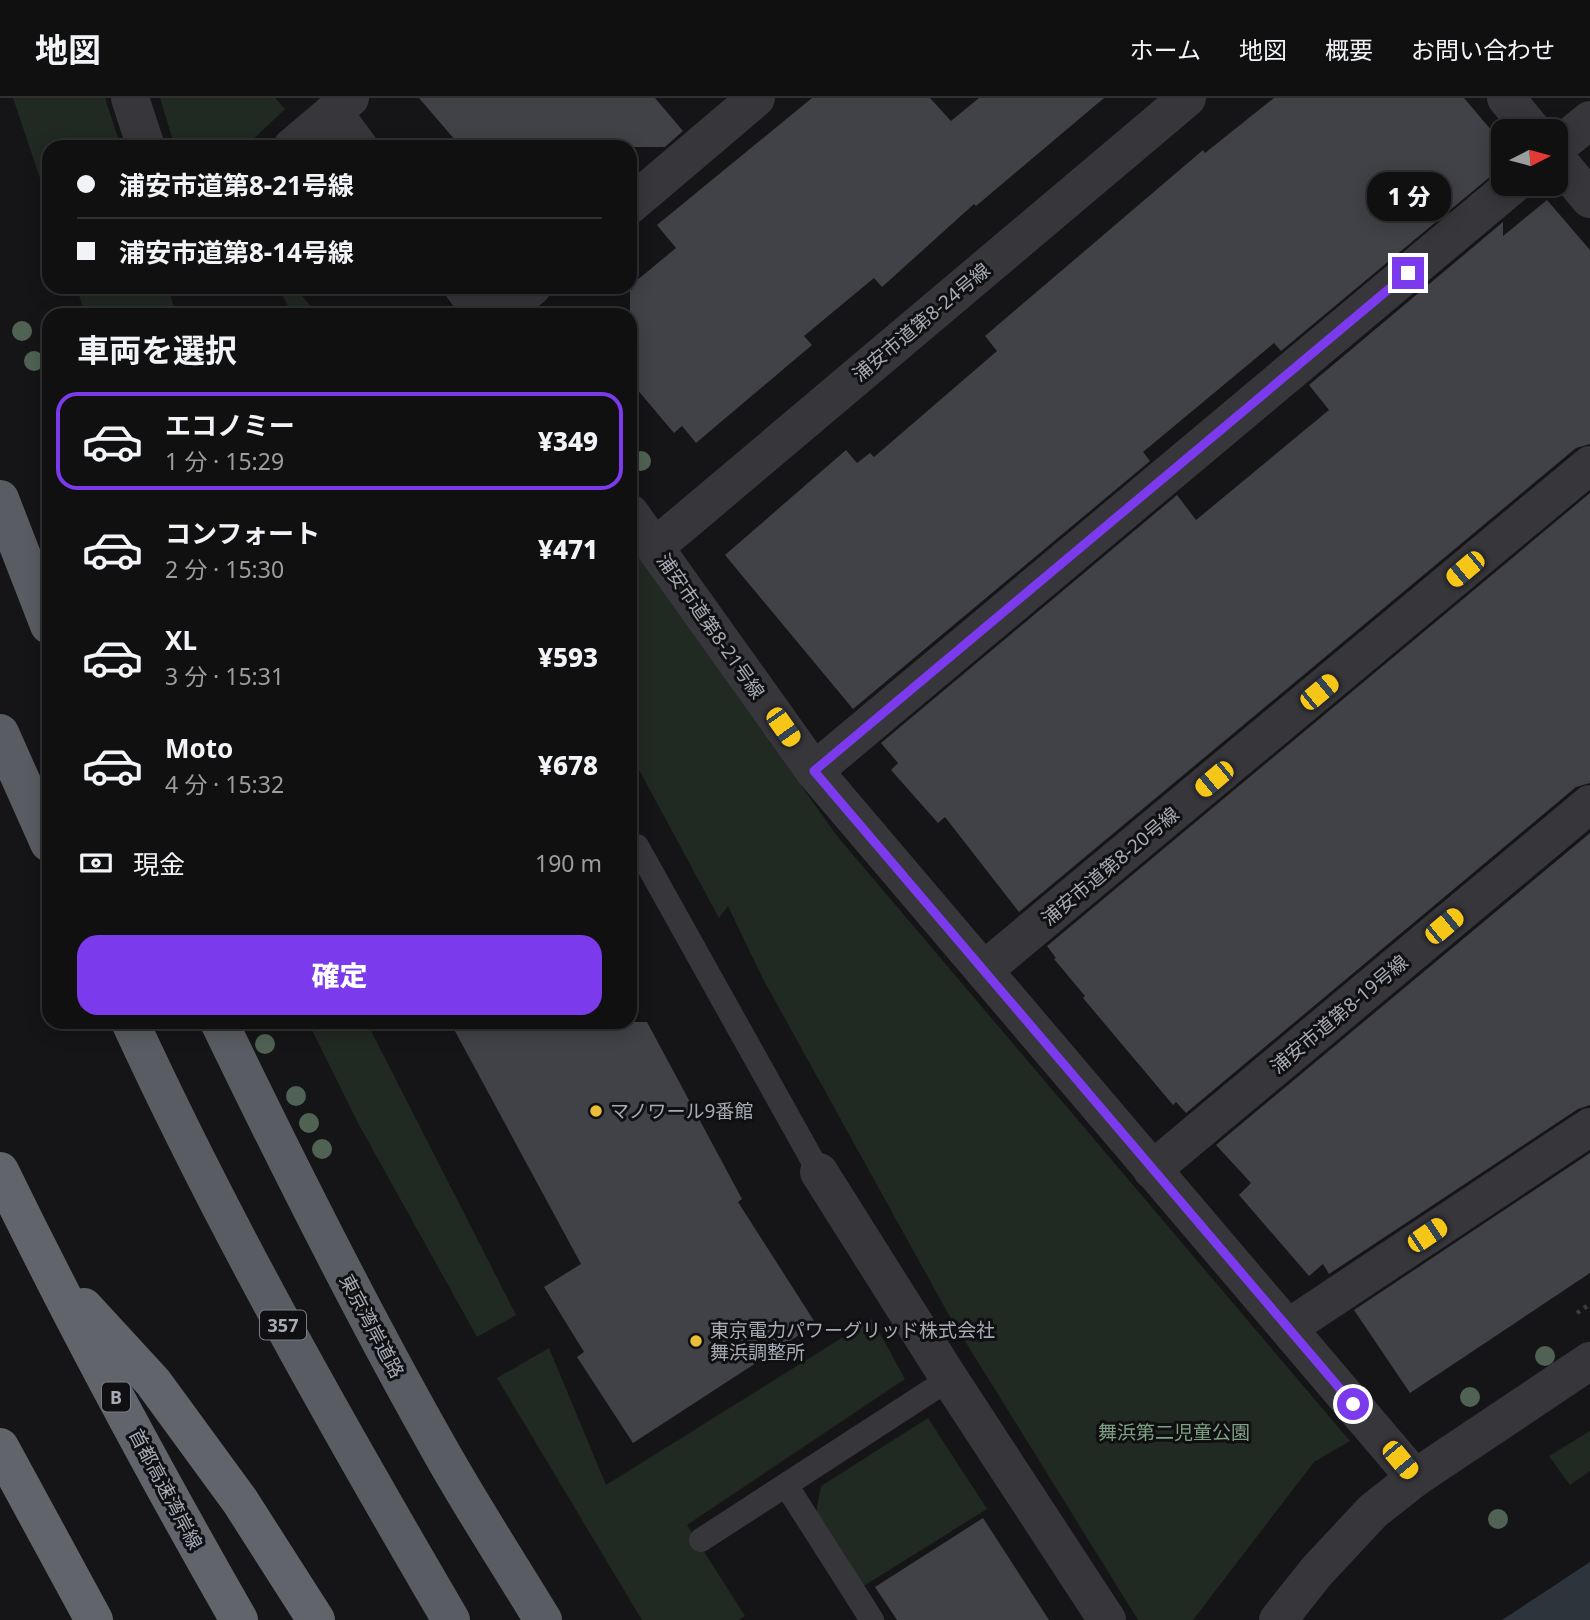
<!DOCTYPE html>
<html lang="ja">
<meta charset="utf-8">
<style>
body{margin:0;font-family:"Noto Sans","Noto Sans JP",sans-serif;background:#1e1e1f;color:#f1f3f6;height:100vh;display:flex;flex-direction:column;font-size:26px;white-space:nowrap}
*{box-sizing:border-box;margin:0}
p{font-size:23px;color:#9c9d9f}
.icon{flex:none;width:38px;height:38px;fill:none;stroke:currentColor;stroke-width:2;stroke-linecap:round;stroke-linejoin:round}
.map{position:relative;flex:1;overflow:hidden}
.drawer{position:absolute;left:42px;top:210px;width:595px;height:721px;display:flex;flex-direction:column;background:#101011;border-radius:21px;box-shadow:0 4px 18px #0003,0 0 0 2px #303031}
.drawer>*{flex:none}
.hud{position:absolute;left:42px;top:42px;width:595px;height:154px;border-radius:21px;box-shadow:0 4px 18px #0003,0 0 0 2px #303031;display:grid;align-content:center;height:154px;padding:0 35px;background:#101011}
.needle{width:46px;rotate:84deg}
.buttons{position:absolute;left:1491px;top:21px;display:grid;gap:14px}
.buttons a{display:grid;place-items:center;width:77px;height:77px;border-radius:14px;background:#101011;box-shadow:0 4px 18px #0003,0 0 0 2px #303031;font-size:35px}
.end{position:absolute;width:32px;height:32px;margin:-16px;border:9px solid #7c3aed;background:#fff;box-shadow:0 0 0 4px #fff}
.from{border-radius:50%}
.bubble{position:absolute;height:49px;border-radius:21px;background:#101011;box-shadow:0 4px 18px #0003,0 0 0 2px #303031;font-size:23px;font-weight:800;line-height:49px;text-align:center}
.car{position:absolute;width:21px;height:42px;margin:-21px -10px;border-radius:9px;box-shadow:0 0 5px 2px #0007;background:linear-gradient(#f5c518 24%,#345 0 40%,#f5c518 0 76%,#345 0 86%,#f5c518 0)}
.hud b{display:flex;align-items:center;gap:24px;height:66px;font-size:26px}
.hud b+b{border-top:2px solid #303031}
.hud i{width:18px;height:18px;background:#f1f3f6}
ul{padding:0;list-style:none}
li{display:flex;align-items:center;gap:21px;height:98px;margin:0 14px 10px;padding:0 21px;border:4px solid transparent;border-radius:21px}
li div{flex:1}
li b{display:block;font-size:26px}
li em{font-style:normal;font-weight:800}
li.current{border-color:#7c3aed}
li>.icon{width:63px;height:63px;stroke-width:1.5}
h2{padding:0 35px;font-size:32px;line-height:84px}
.pay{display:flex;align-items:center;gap:18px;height:77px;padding:0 35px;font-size:26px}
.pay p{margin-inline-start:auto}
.cta{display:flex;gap:14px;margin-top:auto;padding:14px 35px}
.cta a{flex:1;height:80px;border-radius:21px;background:#7c3aed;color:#fff;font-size:28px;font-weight:800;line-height:80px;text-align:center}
header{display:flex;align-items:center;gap:42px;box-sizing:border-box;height:98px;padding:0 35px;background:#101011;border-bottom:2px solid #303031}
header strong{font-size:33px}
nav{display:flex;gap:38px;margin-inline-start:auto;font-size:24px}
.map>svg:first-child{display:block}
.green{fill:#212923}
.water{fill:#2e343c}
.building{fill:#414247}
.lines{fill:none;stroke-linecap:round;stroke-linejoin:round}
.path{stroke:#3c3d42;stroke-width:4.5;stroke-dasharray:3.5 5;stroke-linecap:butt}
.service{stroke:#36363b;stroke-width:24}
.minor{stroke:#36363b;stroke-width:38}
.tertiary{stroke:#36363b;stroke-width:38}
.trunk{stroke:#5a5c63;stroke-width:38}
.motorway{stroke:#62646c;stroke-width:38}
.tree{fill:#4f6253}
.route{stroke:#7c3aed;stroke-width:9}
.poi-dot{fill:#ebbd39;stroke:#101012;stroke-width:2.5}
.labels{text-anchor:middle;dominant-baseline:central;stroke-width:6;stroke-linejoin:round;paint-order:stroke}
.shield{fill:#101012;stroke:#7a7c85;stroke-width:2}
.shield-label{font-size:18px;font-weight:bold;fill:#a7abb6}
.street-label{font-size:19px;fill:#a7abb6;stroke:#101012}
.poi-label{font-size:19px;fill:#a7abb6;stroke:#101012;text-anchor:start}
.park-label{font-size:19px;fill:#7fa184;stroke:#101012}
</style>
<header>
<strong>地図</strong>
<nav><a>ホーム</a><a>地図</a><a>概要</a><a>お問い合わせ</a></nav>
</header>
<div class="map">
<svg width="1590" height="1522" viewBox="0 0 1590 1522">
<rect width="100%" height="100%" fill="#151517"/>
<g class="green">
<polygon points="13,0 105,0 121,49 49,49 49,107"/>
<polygon points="160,0 275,0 285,11 245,49 175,49"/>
<polygon points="76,189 168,189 176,217 86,217"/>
<polygon points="298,193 318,217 292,217 283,198"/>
<polygon points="630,447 837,738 1350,1343 1314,1364 1193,1522 1138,1522 950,1219 762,879 728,808 719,820 630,655"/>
<polygon points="308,924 368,924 367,925 516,1217 477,1239 358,1025"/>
<polygon points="872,1221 905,1281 687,1427 745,1518 739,1522 642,1522 497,1280 549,1250 606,1387"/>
<polygon points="928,1320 987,1411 862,1489 816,1415 821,1388"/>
<polygon points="1590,1333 1590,1373 1570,1387 1549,1358"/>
</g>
<polygon class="water" points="1590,1464 1590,1522 1502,1522"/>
<g class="building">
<polygon points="419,0 655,0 683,33 665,49 461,49"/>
<polygon points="812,0 930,0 951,23 979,0 1104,0 976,108 974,106 882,189 874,180 804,238 812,247 696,345 682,328 674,335 630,283 630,188 676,150 657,127"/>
<polygon points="1274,0 1464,0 1503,46 1503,68 1281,253 1274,245 1143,354 1150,363 853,611 725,457 846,352 857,365 870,355 874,359 997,253 985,238 1203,52 1205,55"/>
<polygon points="1547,102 1590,152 1590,346 1576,350 1019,814 945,719 938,725 891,672 898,665 881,645 1177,397 1196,422 1329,312 1309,287 1503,124 1503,138"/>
<polygon points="1590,395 1590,685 1576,689 1186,1015 1176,1004 1173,1007 1083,900 1085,898 1054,861 1056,860 1047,848"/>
<polygon points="1590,735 1590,1007 1578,1011 1329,1176 1323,1166 1309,1178 1239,1097 1251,1085 1216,1047"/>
<polygon points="450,924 647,924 742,1101 738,1104 816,1226 633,1345 577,1259 584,1254 544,1189 581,1166"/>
<polygon points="1590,1055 1590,1175 1410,1295 1354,1212"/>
<polygon points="983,1420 1049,1522 897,1522 875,1489"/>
</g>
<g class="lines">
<polyline class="path" points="1577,1215 1590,1206"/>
<g class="service">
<polyline points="630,746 637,748 819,1074"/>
<polyline points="786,1387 872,1522"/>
<polyline points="701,1442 949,1281"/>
</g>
<g class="minor">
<polyline points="130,0 146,49"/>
<polyline points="1506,0 1533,33"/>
<polyline points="333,14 359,49"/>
<polyline points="292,49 350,0"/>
<polyline points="1556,50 1590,22"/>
<polyline points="1556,60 1590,101"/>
<polyline points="630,107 756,0"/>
<polyline points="463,189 484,217"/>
<polyline points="499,217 532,189"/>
<polyline points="630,415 814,673 1415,1380"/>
<polyline points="655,449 1187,0"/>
<polyline points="814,673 1514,86"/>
<polyline points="984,872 1590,367"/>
<polyline points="1152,1072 1590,706"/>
<polyline points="819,1074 945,1274 1107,1522"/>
<polyline points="1288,1230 1590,1029"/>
</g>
<polyline class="tertiary" points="1278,1522 1317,1473 1373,1413 1415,1380 1590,1263"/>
<g class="trunk">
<polyline points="0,401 49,527"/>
<polyline points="0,635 49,745"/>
<path d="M130,924C225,1130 337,1327 451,1522"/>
<path d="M219,924C289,1069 361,1213 441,1354C473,1411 509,1466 543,1522"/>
</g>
<g class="motorway">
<path d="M0,1073C74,1225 155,1375 239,1522"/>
<polyline points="84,1209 153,1284 240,1403 316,1522"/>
<polyline points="0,1349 94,1522"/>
</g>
</g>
<g class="tree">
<circle cx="22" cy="233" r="10"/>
<circle cx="34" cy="263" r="10"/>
<circle cx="641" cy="363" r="10"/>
<circle cx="265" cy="946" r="10"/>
<circle cx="296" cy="998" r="10"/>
<circle cx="309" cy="1025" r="10"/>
<circle cx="322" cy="1051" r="10"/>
<circle cx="1545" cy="1258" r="10"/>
<circle cx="1470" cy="1299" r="10"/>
<circle cx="1498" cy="1421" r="10"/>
</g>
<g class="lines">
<polyline class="route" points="1353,1306 814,673 1408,175"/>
</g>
<g class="poi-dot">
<circle cx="596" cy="1013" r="7"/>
<circle cx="696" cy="1243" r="7"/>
</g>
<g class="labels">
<g class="shield">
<rect x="260" y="1212.5" width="46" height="29" rx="5"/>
<rect x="102" y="1284.5" width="28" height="29" rx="5"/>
</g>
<g class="shield-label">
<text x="283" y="1227">357</text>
<text x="116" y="1299">B</text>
</g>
<g class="street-label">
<text transform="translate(921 224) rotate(-40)">浦安市道第8-24号線</text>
<text transform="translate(711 528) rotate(55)">浦安市道第8-21号線</text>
<text transform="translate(1110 768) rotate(-40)">浦安市道第8-20号線</text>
<text transform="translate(1339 916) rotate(-40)">浦安市道第8-19号線</text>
<text transform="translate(372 1228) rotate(62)">東京湾岸道路</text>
<text transform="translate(166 1391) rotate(62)">首都高速湾岸線</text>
</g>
<g class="poi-label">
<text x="610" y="1013">マノワール9番館</text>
<text x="710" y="1232">東京電力パワーグリッド株式会社<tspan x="710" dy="22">舞浜調整所</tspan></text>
</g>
<g class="park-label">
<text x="1174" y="1334">舞浜第二児童公園</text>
</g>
</g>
</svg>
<div class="buttons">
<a><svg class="needle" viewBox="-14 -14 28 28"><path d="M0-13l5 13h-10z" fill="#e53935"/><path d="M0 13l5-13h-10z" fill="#9c9d9f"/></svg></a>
</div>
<i class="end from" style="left:1353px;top:1306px"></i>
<i class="end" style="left:1408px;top:175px"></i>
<div class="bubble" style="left:1367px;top:74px;width:84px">1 分</div>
<i class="car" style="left:1465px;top:471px;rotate:230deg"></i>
<i class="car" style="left:1319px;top:594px;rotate:50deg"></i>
<i class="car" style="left:783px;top:629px;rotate:145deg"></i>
<i class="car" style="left:1214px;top:681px;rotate:230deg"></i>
<i class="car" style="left:1444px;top:828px;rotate:50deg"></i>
<i class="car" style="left:1427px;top:1137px;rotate:56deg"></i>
<i class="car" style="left:1400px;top:1362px;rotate:140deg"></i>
<div class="hud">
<b><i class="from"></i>浦安市道第8-21号線</b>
<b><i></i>浦安市道第8-14号線</b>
</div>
<section class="drawer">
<h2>車両を選択</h2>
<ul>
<li class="current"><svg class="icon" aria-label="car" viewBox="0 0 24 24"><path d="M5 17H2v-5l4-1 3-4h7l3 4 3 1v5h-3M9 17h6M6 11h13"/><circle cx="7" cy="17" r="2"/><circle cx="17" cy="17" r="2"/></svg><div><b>エコノミー</b><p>1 分 · 15:29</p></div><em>¥349</em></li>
<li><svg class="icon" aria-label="car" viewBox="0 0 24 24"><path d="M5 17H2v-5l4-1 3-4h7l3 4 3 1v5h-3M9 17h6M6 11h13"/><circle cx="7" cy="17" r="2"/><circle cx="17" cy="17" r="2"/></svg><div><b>コンフォート</b><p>2 分 · 15:30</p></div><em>¥471</em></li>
<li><svg class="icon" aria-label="car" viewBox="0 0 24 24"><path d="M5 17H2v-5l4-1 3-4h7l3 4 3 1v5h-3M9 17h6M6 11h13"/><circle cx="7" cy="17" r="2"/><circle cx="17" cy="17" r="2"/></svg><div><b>XL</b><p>3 分 · 15:31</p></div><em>¥593</em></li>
<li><svg class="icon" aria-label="car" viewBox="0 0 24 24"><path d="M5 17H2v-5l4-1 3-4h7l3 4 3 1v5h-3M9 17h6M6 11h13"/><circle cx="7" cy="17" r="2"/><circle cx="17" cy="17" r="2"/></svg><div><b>Moto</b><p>4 分 · 15:32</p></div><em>¥678</em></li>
</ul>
<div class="pay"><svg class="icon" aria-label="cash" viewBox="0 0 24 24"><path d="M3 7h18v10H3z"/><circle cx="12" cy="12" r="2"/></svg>現金<p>190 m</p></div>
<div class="cta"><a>確定</a></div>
</section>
</div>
